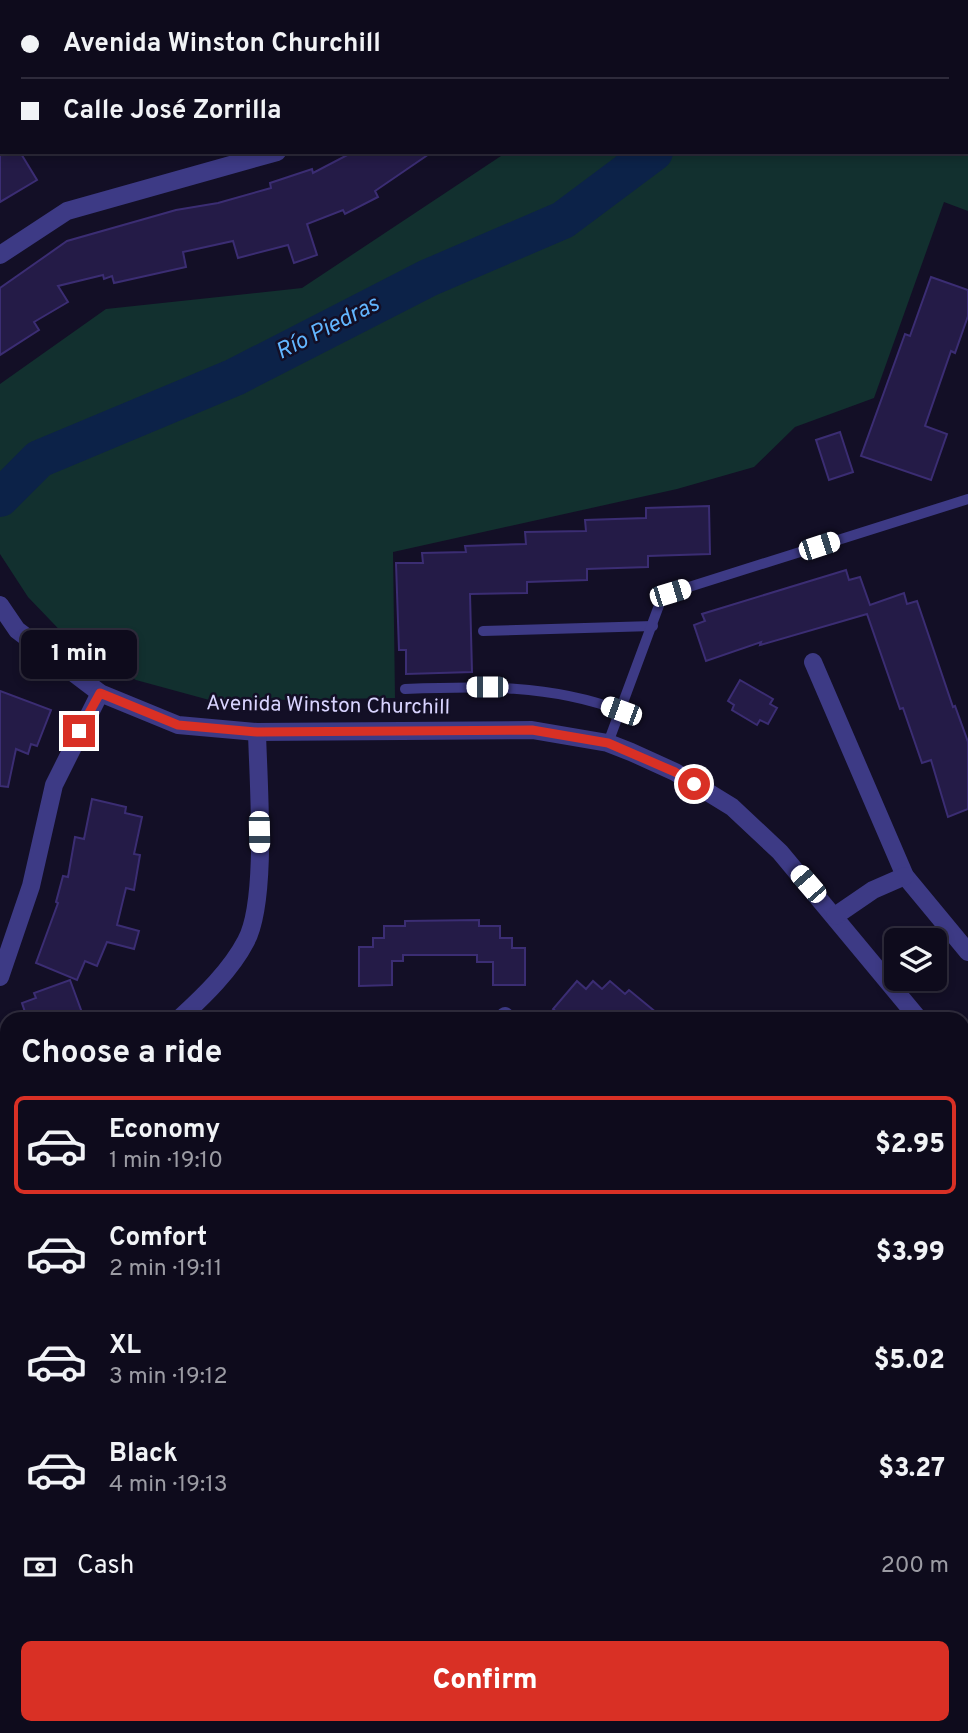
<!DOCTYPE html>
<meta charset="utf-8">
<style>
body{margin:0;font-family:Overpass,sans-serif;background:#171425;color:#f1f3f6;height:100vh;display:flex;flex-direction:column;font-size:26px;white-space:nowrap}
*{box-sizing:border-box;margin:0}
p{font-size:23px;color:#9b9ba3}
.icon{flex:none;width:38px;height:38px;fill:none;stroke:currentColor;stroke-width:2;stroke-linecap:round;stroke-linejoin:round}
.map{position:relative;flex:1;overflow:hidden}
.details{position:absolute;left:0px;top:1012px;width:970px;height:723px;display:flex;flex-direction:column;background:#0e0b1c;border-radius:21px 21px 0 0;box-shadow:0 4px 10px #0003,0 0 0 2px #2e2b3b}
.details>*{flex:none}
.top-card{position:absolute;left:0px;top:0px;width:970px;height:154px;box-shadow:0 4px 10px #0003,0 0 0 2px #2e2b3b;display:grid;align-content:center;height:154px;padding:0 21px;background:#0e0b1c}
.fabs{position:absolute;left:884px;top:928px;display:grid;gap:14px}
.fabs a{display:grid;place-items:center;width:63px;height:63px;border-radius:10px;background:#0e0b1c;box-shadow:0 4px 10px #0003,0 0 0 2px #2e2b3b;font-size:35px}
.end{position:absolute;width:32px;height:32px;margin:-16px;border:9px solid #d93025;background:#fff;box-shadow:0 0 0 4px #fff}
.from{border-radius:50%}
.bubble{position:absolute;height:49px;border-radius:10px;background:#0e0b1c;box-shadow:0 4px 10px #0003,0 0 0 2px #2e2b3b;font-size:23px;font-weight:800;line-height:49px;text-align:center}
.car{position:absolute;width:21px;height:42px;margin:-21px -10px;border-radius:9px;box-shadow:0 0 5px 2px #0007;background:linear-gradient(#fff 24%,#345 0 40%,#fff 0 76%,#345 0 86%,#fff 0)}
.top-card b{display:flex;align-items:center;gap:24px;height:66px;font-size:26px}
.top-card b+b{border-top:2px solid #2e2b3b}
.top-card i{width:18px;height:18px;background:#f1f3f6}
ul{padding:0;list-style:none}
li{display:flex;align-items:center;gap:21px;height:98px;margin:0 14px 10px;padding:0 7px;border:4px solid transparent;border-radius:10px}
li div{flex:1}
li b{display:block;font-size:26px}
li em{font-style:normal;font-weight:800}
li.current{border-color:#d93025}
li>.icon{width:63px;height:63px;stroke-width:1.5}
h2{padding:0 21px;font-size:32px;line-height:84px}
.pay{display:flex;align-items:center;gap:18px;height:77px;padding:0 21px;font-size:26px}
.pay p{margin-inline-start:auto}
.cta{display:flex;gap:14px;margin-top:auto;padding:14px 21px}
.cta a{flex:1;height:80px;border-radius:10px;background:#d93025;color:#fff;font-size:28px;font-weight:800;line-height:80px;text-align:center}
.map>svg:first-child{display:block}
.green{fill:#12302f}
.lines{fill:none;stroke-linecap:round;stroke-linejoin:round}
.river{stroke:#0c2248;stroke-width:38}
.building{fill:#241b47;stroke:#3b2d73;stroke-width:2}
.service{stroke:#3d3a85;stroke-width:10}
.minor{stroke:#3d3a85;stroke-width:18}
.route{stroke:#d93025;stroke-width:9}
.labels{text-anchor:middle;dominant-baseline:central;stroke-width:5;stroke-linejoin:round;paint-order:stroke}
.street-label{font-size:21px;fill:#d9d4ff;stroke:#130f26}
.water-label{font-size:23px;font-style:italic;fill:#62b6ff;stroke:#130f26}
</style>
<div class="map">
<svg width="968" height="1733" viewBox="0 0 968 1733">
<rect width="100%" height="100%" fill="#130f26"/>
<g class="green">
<polygon points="666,0 968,0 968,66 968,2"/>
<polygon points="968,77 968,211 944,202 874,398 795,427 754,467 677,489 393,552 395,698 213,701 136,680 75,646 28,597 0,554 0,384 106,309 302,288 507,152 968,152"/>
</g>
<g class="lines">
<g class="river">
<polyline points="817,2 818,0"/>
<polyline points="0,498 39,459 235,377 428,278 563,220 654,152"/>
</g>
</g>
<g class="building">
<polygon points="0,152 20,152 37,180 0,202"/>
<polygon points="353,152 432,152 375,191 378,197 345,214 343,210 307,224 317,255 294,263 288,245 238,258 233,241 183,252 186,267 114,283 112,276 104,279 103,275 58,286 68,302 34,322 39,330 0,355 0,288 67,241 176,210 218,203 271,188 270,183 312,169 313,173"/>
<polygon points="931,277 968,290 968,316 955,353 951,351 925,426 947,434 931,480 861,456 905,334 910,336"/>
<polygon points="840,432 853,472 829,480 816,440"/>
<polygon points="709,506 710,554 648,556 648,567 587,569 587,580 527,582 527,593 470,594 472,672 406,674 406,650 399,650 396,563 423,563 422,553 466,552 465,546 526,544 525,532 586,531 585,520 646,518 646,508"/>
<polygon points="846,570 849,580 860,577 870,605 904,593 907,604 917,601 953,707 955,706 968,742 968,809 948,817 931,760 922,763 903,708 900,709 867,614 760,645 761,642 706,661 694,625 705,621 702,614"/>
<polygon points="740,680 773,699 770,704 777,708 768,724 760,720 757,725 732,710 734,705 728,701"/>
<polygon points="0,691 51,710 37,746 31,744 28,754 16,749 8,787 0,786"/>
<polygon points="92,799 126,807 125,813 142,817 134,854 140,855 134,890 126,888 117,925 139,931 134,949 107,942 97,966 85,961 77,980 36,963 58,903 56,902 63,876 68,877 75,837 84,839"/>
<polygon points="479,920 479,926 500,926 500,938 512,938 512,948 525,948 525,985 493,985 493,962 477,962 477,955 403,955 403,961 392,961 392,985 359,986 359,947 373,947 373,938 384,938 384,926 405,926 405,921"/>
<polygon points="70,980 84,1018 27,1018 22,1003 36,998 34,993"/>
<polygon points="577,981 586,989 593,981 602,989 610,981 625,994 629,990 663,1018 564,1018 553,1009"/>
</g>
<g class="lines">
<g class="service">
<polyline points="483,631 653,626"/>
<path d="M405,689C478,686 551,684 621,711"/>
<polyline points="608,743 661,600 670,593 968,499"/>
</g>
<g class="minor">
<polyline points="493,2 494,0"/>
<polyline points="0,255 67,211 277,152"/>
<polyline points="0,605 17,630 100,693 178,725 257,732 532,730 608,743 631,752 675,772 732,807 780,852 918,1018"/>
<polyline points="813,662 905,876 968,952"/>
<polyline points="835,916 873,890 905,876"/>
<polyline points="0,977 31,886 54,785 100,693"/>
<path d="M180,1018C204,996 231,970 246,941C268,900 258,781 257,732"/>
<polyline points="504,1018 505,1016"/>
<polyline points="0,1051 7,1065"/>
<polyline points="962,1073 968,1078"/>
<polyline points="0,1192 7,1185"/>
<polyline points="0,1677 7,1681"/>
<polyline points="98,1727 109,1733"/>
<polyline points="760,1727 790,1733"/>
<polyline points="139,1733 142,1727"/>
</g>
</g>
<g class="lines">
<polyline class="route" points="79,731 100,693 178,725 257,732 532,730 608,743 675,772 694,784"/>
</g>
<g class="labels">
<g class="street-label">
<text transform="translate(328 706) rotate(1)">Avenida Winston Churchill</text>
</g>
<g class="water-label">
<text transform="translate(328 329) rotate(-27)">Río Piedras</text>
</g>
</g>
</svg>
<div class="fabs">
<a><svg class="icon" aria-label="layers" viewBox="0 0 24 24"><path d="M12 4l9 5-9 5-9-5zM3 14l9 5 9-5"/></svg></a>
</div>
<i class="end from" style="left:694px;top:784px"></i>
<i class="end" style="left:79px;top:731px"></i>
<div class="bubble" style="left:21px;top:630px;width:116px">1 min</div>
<i class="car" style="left:819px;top:546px;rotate:72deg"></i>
<i class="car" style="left:670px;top:593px;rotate:73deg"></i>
<i class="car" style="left:487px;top:687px;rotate:270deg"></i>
<i class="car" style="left:621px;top:711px;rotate:290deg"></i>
<i class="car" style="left:259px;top:832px;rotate:179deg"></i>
<i class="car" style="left:808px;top:884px;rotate:319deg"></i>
<div class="top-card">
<b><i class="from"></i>Avenida Winston Churchill</b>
<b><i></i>Calle José Zorrilla</b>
</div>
<section class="details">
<h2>Choose a ride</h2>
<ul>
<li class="current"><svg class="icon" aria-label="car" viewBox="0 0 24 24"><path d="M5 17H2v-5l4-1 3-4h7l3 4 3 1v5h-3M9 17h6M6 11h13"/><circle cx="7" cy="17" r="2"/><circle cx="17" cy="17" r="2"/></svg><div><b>Economy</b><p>1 min · 19:10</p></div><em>$2.95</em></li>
<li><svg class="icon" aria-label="car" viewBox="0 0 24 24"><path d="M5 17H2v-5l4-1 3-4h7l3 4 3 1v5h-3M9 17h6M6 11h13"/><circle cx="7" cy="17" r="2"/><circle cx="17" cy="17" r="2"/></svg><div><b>Comfort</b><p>2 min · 19:11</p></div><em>$3.99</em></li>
<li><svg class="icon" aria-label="car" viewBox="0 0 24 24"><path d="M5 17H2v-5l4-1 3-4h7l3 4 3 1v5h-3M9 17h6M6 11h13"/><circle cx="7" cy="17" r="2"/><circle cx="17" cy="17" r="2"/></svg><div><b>XL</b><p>3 min · 19:12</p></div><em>$5.02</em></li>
<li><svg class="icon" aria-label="car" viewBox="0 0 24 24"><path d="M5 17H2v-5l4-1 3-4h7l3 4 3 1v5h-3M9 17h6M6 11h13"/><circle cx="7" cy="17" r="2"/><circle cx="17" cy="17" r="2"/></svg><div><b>Black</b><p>4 min · 19:13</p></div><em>$3.27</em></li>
</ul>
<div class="pay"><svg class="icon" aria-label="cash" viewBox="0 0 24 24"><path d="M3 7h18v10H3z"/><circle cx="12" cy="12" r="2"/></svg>Cash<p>200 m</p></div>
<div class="cta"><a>Confirm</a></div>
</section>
</div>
